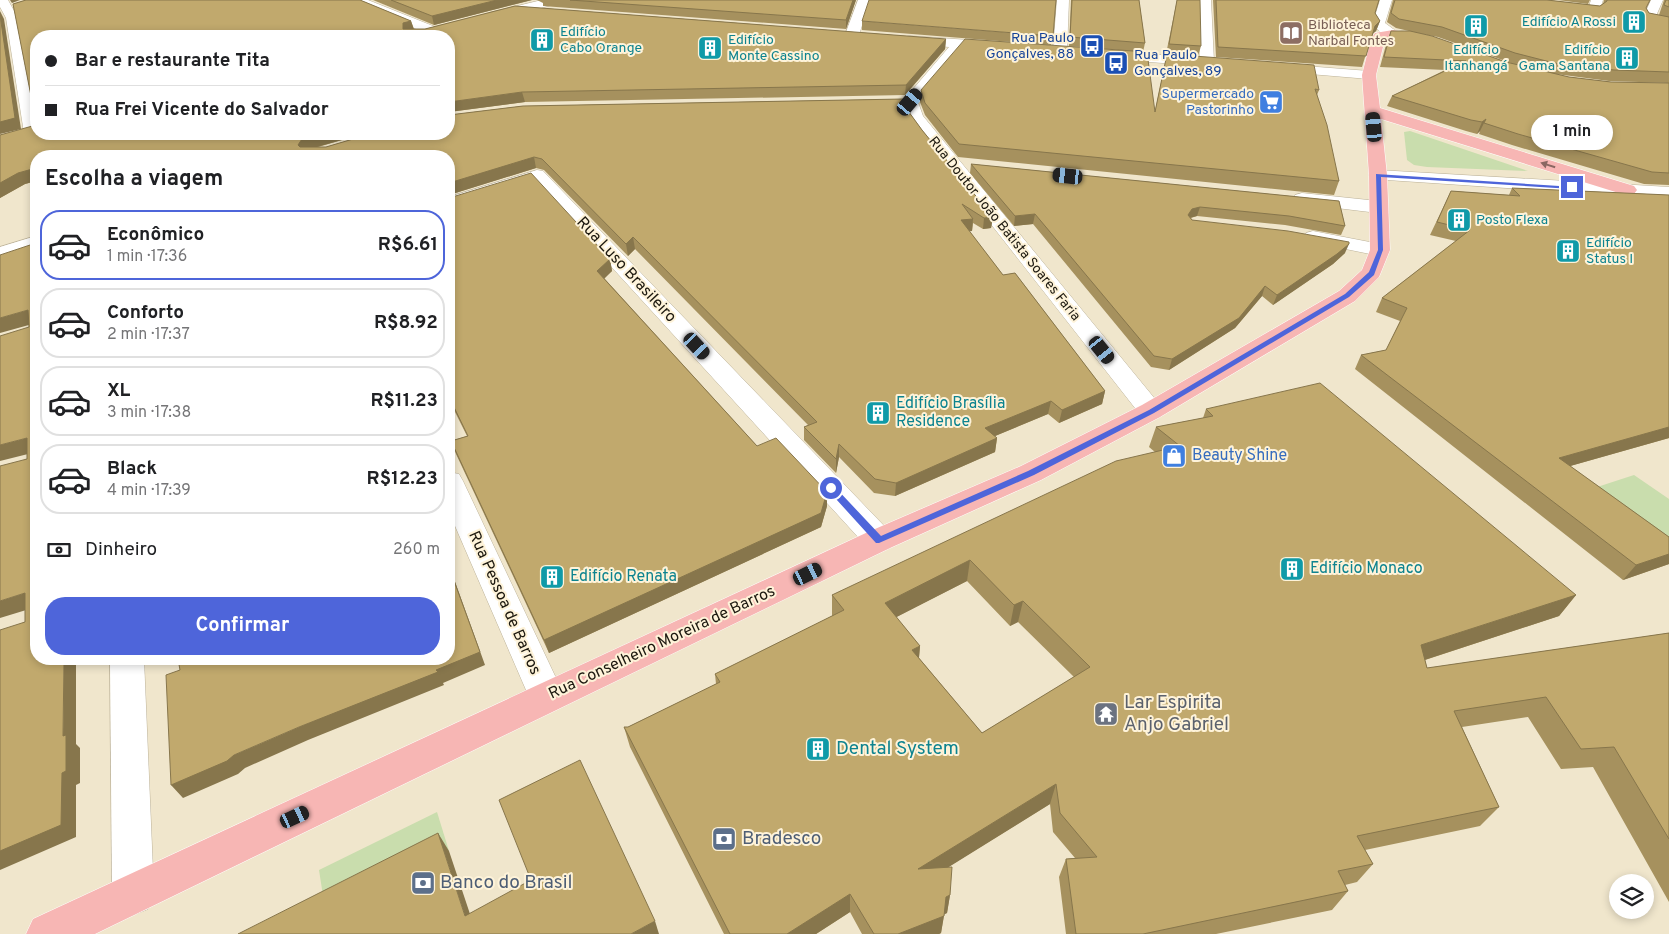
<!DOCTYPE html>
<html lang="pt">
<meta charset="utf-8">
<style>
body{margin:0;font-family:Overpass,sans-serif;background:#f6f6f6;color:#202124;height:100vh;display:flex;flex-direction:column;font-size:19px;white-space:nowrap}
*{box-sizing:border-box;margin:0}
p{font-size:16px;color:#757577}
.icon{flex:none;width:28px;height:28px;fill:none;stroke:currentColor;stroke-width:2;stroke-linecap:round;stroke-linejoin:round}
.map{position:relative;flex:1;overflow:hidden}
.sheet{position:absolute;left:30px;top:150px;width:425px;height:515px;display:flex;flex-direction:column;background:#fff;border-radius:20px;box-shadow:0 2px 8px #0003}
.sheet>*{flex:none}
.guide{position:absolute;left:30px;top:30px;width:425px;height:110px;border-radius:20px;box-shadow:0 2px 8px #0003;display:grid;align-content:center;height:110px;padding:0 15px;background:#fff}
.tools{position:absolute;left:1609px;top:874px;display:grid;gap:10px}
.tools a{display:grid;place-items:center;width:45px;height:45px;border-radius:50%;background:#fff;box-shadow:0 2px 8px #0003;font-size:25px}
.end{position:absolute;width:22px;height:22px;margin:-11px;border:6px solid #4e65da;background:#fff;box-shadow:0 0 0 2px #fff}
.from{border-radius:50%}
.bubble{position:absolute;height:35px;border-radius:18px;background:#fff;box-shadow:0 2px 8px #0003;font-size:16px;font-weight:700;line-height:35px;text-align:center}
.car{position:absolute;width:15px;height:30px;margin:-15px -8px;border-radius:6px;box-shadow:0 0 4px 1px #0007;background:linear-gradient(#222 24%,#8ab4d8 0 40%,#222 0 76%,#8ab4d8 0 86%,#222 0)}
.guide b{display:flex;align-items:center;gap:18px;height:48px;font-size:19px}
.guide b+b{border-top:1px solid #e0e0e0}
.guide i{width:12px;height:12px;background:#202124}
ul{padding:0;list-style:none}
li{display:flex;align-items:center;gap:15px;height:70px;margin:0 10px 8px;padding:0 5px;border:2px solid #e0e0e0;border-radius:20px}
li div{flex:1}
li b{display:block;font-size:19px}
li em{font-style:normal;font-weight:700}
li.active{border-color:#4e65da}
li>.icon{width:45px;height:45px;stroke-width:1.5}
h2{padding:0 15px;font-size:22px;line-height:60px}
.pay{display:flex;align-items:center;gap:12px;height:55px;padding:0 15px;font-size:19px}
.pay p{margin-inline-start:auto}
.cta{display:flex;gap:10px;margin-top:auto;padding:10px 15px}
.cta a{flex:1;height:58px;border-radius:20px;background:#4e65da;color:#fff;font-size:20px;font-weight:700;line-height:58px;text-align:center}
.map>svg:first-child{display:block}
.green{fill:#c9ddad}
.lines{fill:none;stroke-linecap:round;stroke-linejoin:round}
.minor-casing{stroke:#bcb299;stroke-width:1}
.major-casing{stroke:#fff;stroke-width:1}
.minor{fill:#fff;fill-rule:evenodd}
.major{fill:#f7b6b4;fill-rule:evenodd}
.wall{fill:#a6915e;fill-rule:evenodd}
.shaded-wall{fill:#87764c}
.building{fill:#c1a96d;stroke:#87764c;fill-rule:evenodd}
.oneway{fill:#8a6762}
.route{fill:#4e65da}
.labels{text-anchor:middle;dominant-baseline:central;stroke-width:4;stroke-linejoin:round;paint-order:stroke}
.far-culture-label{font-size:14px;fill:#0d838f;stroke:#fef3d9;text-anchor:start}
.far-education-label{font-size:14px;fill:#785e54;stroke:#fef3d9;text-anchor:start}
.far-transit-label{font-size:14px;fill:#164399;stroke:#fef3d9;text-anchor:end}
.far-shop-label{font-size:14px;fill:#366cbe;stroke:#fef3d9;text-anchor:end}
.far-street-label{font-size:14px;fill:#1c180f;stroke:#fef3d9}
.street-label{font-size:16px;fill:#1c180f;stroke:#fef3d9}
.culture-label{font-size:16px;fill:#0d838f;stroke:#fef3d9;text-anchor:start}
.shop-label{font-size:16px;fill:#366cbe;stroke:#fef3d9;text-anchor:start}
.near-worship-label{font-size:19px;fill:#5b616d;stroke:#fef3d9;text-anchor:start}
.near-culture-label{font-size:19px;fill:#0d838f;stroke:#fef3d9;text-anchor:start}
.near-service-label{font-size:19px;fill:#4e5e75;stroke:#fef3d9;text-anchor:start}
</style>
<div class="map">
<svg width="1669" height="934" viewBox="0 0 1669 934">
<rect width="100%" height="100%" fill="#f0e6cc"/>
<g class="green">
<polygon points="1410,131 1528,171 1427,167 1414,165 1407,160 1404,132"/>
<polygon points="1634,475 1669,499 1669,545 1591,489"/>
<polygon points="437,812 449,851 326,915 319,870"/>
</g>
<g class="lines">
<defs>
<g id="minor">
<polygon points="0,0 8,0 18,18 36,112 36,134 40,134 38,136 26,136 24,133 6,18 0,7"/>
<polygon points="352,0 368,0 438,28 439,31 433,35 428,34 354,3"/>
<polygon points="542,0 562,0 560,3 493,20 487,16 489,13"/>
<polygon points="858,0 870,0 859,35 852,39 845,35"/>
<polygon points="1057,0 1069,0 1067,51 1060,55 1053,51"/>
<polygon points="1199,0 1211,0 1214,62 1212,65 1203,66 1109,59 1102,55 1109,51 1200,58"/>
<path d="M1380,0H1392L1385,23L1400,34L1398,37C1387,39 1378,32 1373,23Z"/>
<polygon points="1509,0 1544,0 1589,6 1591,0 1603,0 1600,10 1594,14 1515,4"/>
<polygon points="1651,0 1663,0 1656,16 1669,19 1669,27 1645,21 1643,18"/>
<polygon points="910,36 999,42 1006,46 999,50 963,48 918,102 923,116 1160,405 1164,411 1160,417 1151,419 1142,417 907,117 902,102 949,47 905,43 903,40 905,37"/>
<polygon points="1279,64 1369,71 1374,72 1376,75 1374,78 1369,79 1274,71 1272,68 1274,65"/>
<polygon points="537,170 543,171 890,532 894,540 890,548 879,551 868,548 534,182 449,209 449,197"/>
<polygon points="1378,170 1669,187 1669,199 1372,179 1369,175 1372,171"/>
<polygon points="1302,193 1378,201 1385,203 1387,207 1385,211 1378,213 1295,203 1293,199 1295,195"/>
<polygon points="1313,231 1380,244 1387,246 1390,250 1387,254 1380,256 1306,241 1303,237 1306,233"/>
<polygon points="36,236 36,248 0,259 0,247"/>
<polygon points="449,472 459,474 463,481 565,697 559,708 547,712 535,708 529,697 449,512"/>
<polygon points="110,659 144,659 154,894 148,909 133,915 118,909 112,894"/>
</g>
<polygon id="major" points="1393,30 1427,36 1434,40 1427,44 1393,38 1385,39 1376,75 1380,108 1634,186 1637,190 1634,194 1628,195 1622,194 1381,119 1387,175 1390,250 1379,277 1355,301 1160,417 1041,480 890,548 95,934 26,934 33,919 868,532 1021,466 1142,405 1339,291 1362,270 1370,250 1369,175 1362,75 1371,39 1375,33"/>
</defs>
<use href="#minor" class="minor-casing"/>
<use href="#major" class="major-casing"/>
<use href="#minor" class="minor"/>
<use href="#major" class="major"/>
</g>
<g class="wall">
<polygon points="26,0 360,0 411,21 414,29 425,29 515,6 946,39 945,49 905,95 525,102 449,112 449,36 36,36 36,134 363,134 318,147 326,147 370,134 449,134 449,115 523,106 903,99 906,108 922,130 993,217 991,228 983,229 973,223 972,231 969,231 1003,275 1015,273 1105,391 1102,404 1059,423 1048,414 995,436 997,438 995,452 895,496 874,493 839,457 836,473 804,440 804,427 808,425 635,249 628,256 544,170 536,168 449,195 449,156 36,156 36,181 25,184 0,198 0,135 34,126 32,122 32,101 13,4"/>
<polygon points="373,0 532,0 434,25"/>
<polygon points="537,0 856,0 846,29 543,6 543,3"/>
<polygon points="1071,0 1139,0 1145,43 1143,52 1069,46"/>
<polygon points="1177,0 1201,46 1198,56 1166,54"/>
<polygon points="1213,0 1379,0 1375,13 1380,21 1376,31 1372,34 1362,67 1216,57"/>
<path d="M1393,0H1547L1600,6L1603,4L1604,0H1650L1646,8L1649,13L1659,15L1664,0H1669V83L1609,81L1556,74L1569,77L1611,82L1669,83V185L1644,184L1512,145L1479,134L1480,131L1477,134L1466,131L1387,106L1392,96L1445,70L1380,67L1387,41L1391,31H1409L1396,28L1387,22ZM1417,33L1438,37L1511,63L1506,62Z"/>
<polygon points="1558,0 1590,0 1588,4"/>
<polygon points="862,21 1053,36 1051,45 862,30"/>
<polygon points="1167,54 1319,90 1317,95 1339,181 1334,195 958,157 925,115 920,102 921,90 1155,111"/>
<polygon points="971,164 1339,201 1345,226 1341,235 1285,225 1197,216 1191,218 1192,220 1345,253 1333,264 1273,305 1262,296 1235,328 1169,370 1151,367 1033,224 1014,226 970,173"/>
<polygon points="1512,188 1669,195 1669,438 1570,466 1669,537 1669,564 1623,580 1355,369 1361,355 1386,350 1400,321 1376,312 1382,298 1456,241 1430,235 1451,191 1509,195"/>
<polygon points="449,198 610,259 612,271 604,278 757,446 827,506 821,527 549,653 456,454 451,441 467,436 449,400"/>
<path d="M1206,409L1576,595L1559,616L1425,660L1427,668L1669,633V902L1593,767L1561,769L1528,717L1462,727L1499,807L1480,826L1365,850L1373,864L1357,882L1345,885L1348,891L1332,910L1216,934H1066L1059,877L1066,859L1075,858L1053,832L1050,804L948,867L950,895L947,913L944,914L941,933L939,934H862L850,912L816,934H724L630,747L624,727H628L716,684L715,674L832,616V595L1155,452L1149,447L1156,427L1203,418ZM967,581L1010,626L1018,622L1074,677L982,733L919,658L920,646L896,617Z"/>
</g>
<g class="shaded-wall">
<polygon points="10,0 20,0 12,3"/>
<polygon points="497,0 532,0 434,25 432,16"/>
<polygon points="853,0 856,0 846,29 846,20"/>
<polygon points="0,11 4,19 21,129 0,134"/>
<polygon points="411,21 414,30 403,29 403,23"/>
<polygon points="1380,21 1376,31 1371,35 1375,26"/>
<polygon points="946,39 945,49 905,95 906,85"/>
<polygon points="522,92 525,102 449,112 449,102"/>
<polygon points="1486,119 1480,131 1477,134 1482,122"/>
<polygon points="322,134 363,134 306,150 302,156 298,145 302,139"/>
<polygon points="534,157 536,168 449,195 449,183"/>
<polygon points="36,168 36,181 25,184 0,198 0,183 18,173"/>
<polygon points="1200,207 1197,216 1189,218 1188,215 1192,209"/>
<polygon points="1035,214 1033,224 1014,226 1015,216"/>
<polygon points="993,217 991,228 983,229 984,218"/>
<polygon points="973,219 972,231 960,232 961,220"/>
<polygon points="633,237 635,249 628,256 626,244"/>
<polygon points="1349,244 1345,253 1333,264 1273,305 1277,295"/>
<polygon points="610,259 612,271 600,283 597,271"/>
<polygon points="1265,286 1262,296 1235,328 1169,370 1172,359"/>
<polygon points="28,310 36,323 0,333 0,318"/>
<polygon points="1105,391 1102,404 1059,423 1062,410"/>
<polygon points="1051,401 1048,414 983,441 985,428"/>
<polygon points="1669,427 1669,438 1549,472 1559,458"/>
<polygon points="27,438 36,452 0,461 0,445"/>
<polygon points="997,438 995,452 895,496 896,483"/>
<polygon points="839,444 839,457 836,473 836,459"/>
<polygon points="827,492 827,506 821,527 549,653 544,640"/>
<polygon points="1669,554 1669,564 1623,580 1636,565"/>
<polygon points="970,560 967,581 883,624 885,603"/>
<polygon points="449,565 485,665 443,683 444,685 308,740 245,768 238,774 183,798 171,785 234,755 299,727 436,670"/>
<polygon points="25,593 36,607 0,618 0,601"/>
<polygon points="1576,595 1559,616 1406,666 1421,645"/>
<polygon points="1023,601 1018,622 1010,626 1014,605"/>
<polygon points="920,646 918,667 912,650"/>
<polygon points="64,659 78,659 76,660 76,744 80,748 80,783 76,785 76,837 0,870 0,851 63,736"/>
<polygon points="1056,784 1050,804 915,888 918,869"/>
<polygon points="438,833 449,851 476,932 465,916"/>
<polygon points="850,894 850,912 816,934 787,934"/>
<polygon points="950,895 947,913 943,915 946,897"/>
<polygon points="944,916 941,933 939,934 898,934"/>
<polygon points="655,921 659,934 631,934"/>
</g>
<g class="building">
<polygon points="26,0 360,0 411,21 403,23 403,29 425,29 515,6 946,39 906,85 522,92 449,102 449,36 36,36 36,122 32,122 32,101 13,4"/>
<polygon points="391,0 497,0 432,16"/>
<polygon points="570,0 853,0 846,20"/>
<polygon points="869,0 1056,0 1053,36 862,21"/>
<polygon points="1072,0 1139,0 1145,43 1070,37"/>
<polygon points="1177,0 1200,0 1201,46 1169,44"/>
<polygon points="1216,0 1379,0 1375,13 1380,21 1375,26 1366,56 1218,47"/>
<polygon points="1395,0 1547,0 1600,6 1607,1 1607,0 1650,0 1646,8 1649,13 1669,17 1669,72 1614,70 1554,63 1515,53 1442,27 1399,19 1391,13"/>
<polygon points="1666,0 1669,0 1669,7 1664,5"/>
<polygon points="0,15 15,118 0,122"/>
<polygon points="1391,31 1410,31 1432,36 1506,62 1569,77 1611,82 1669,83 1669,173 1652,172 1518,134 1484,123 1486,119 1482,122 1471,120 1392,96 1466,61 1384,57"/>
<polygon points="965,39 1147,52 1155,112 1167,54 1314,65 1319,90 1315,89 1327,125 1339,181 959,144 925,103 921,90"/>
<polygon points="903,99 906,108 922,130 993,217 984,218 962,204 973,219 961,220 1003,275 1015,273 1105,391 1062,410 1051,401 985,428 997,438 896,483 875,479 839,444 836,459 804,427 817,422 633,237 626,244 542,159 534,157 449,183 449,156 36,156 36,168 18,173 0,183 0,135 36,125 36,134 322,134 302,139 298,145 300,147 326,147 370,134 449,134 449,115 523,106"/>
<polygon points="971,164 1339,201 1345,226 1289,216 1200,207 1192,209 1188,215 1192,220 1288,231 1349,242 1349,244 1337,254 1277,295 1265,286 1239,318 1172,359 1154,356 1035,214 1015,216"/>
<polygon points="531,173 610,259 597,271 757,446 776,438 827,492 821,513 544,640 451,441 468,436 449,397 449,198"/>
<polygon points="1512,188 1669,195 1669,427 1559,458 1669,537 1669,554 1636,565 1361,355 1386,350 1407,308 1382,298 1470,230 1437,222 1451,191 1520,196"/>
<polygon points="36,243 36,659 64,659 63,736 66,735 66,771 62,773 61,825 0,851 0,630 25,622 25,593 0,601 0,466 27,459 27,438 0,445 0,336 29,327 28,310 0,318 0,255"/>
<path d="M1320,383L1576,595L1421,645L1427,668L1669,633V839L1614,747L1581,749L1546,697L1454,711L1499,807L1357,836L1373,864L1338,871L1348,891L1143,934H1076L1066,859L1097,857L1060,813L1056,784L918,869L952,867L950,895L946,897L944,916L898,934H874L850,894L787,934H730L624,727H628L720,682L715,674L844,610L832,595L1116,461L1180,446L1156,427L1213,416L1206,409ZM970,560L1014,605L1023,601L1090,667L982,733L912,650L920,646L885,603Z"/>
<polygon points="449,567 480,652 436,670 438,672 299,727 234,755 227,761 171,785 166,675 180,670 178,659 449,659"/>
<polygon points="580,760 655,921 631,934 238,934 438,833 465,916 531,880 499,800"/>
</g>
<defs><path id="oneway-solid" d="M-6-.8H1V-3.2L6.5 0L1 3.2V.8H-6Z" transform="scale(1.25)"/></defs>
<use class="oneway" href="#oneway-solid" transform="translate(1548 165) rotate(-163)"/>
<polygon class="route" points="1376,174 1575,187 1572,189 1381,177 1383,250 1374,275 1349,297 1154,413 1034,475 879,543 876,543 826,488 831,485 834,486 881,536 1028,471 1149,410 1345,294 1369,272 1378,250"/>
<defs>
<symbol id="building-square" viewBox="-11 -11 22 22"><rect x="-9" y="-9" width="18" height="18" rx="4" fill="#0f9aa8" stroke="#fef3d9"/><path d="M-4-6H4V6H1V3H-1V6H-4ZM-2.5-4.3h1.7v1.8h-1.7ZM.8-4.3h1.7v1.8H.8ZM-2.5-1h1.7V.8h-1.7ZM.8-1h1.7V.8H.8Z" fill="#fff"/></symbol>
<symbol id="library-square" viewBox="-11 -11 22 22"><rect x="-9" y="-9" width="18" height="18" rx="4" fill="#8d6e63" stroke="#fef3d9"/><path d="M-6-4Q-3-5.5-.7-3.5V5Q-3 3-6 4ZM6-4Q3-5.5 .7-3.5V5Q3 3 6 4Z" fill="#fff"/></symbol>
<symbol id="bus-square" viewBox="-11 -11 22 22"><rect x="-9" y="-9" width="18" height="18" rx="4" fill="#1a4fb4" stroke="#fef3d9"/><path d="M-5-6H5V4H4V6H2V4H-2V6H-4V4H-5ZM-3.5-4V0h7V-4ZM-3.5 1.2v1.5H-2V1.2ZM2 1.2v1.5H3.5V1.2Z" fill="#fff"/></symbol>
<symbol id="supermarket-square" viewBox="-11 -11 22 22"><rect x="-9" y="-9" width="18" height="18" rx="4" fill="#3f7fe0" stroke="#fef3d9"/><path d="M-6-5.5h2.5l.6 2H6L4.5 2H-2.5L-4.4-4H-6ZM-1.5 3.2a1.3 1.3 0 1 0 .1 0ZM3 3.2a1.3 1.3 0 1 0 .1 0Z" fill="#fff"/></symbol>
<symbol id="shop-square" viewBox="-11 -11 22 22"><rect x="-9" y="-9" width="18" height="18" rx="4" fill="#3f7fe0" stroke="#fef3d9"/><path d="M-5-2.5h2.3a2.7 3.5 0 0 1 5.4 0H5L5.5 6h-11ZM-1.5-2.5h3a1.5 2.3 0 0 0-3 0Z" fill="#fff"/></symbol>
<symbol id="temple-square" viewBox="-11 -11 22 22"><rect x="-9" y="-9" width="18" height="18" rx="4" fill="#6b7280" stroke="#fef3d9"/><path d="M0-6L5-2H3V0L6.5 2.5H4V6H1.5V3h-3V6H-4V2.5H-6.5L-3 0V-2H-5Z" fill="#fff"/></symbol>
<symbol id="bank-square" viewBox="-11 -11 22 22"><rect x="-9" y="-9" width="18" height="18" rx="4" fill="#5c6f8a" stroke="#fef3d9"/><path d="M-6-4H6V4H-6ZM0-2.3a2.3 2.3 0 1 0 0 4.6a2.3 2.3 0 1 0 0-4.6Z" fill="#fff"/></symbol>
</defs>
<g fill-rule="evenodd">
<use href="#building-square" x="1620" y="8" width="28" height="28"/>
<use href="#building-square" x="1462" y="12" width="28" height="28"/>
<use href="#library-square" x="1277" y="19" width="28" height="28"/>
<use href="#building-square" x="528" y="26" width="28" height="28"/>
<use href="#bus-square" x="1078" y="32" width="28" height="28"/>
<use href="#building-square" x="696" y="34" width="28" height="28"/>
<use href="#building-square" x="1613" y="44" width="28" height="28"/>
<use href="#bus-square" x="1102" y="49" width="28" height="28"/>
<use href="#supermarket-square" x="1257" y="88" width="28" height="28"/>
<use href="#building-square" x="1445" y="206" width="28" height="28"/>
<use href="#building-square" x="1554" y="237" width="28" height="28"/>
<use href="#building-square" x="864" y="399" width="28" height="28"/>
<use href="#shop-square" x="1160" y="442" width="28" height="28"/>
<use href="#building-square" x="1278" y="555" width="28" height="28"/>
<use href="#building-square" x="538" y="563" width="28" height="28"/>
<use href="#temple-square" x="1092" y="700" width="28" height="28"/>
<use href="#building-square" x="804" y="735" width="28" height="28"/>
<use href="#bank-square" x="710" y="825" width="28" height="28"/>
<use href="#bank-square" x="409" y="869" width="28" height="28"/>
</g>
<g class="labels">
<g class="far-culture-label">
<text x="1616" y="22" text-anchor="end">Edifício A Rossi</text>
<text x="560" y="32">Edifício<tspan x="560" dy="16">Cabo Orange</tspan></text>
<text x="728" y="40">Edifício<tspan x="728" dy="16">Monte Cassino</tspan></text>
<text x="1476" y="50" text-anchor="middle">Edifício<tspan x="1476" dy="16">Itanhangá</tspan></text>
<text x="1610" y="50" text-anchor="end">Edifício<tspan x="1610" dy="16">Gama Santana</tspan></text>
<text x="1476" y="220">Posto Flexa</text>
<text x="1586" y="243">Edifício<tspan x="1586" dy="16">Status I</tspan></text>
</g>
<g class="far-education-label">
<text x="1308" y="25">Biblioteca<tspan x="1308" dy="16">Narbal Fontes</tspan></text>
</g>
<g class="far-transit-label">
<text x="1074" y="38">Rua Paulo<tspan x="1074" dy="16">Gonçalves, 88</tspan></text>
<text x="1134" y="55" text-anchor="start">Rua Paulo<tspan x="1134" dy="16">Gonçalves, 89</tspan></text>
</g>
<g class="far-shop-label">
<text x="1254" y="94">Supermercado<tspan x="1254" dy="16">Pastorinho</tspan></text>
</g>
<g class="far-street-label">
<text transform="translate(1004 229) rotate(51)">Rua Doutor João Batista Soares Faria</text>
</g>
<g class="street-label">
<text transform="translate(626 270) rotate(47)">Rua Luso Brasileiro</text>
<text transform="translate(504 603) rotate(66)">Rua Pessoa de Barros</text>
<text transform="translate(662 643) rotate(-25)">Rua Conselheiro Moreira de Barros</text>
</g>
<g class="culture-label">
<text x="896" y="404">Edifício Brasília<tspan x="896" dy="18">Residence</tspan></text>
<text x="1310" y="569">Edifício Monaco</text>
<text x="570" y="577">Edifício Renata</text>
</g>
<g class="shop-label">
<text x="1192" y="456">Beauty Shine</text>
</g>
<g class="near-worship-label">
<text x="1124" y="703">Lar Espirita<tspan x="1124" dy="22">Anjo Gabriel</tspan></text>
</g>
<g class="near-culture-label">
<text x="836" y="749">Dental System</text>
</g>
<g class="near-service-label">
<text x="742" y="839">Bradesco</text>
<text x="440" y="883">Banco do Brasil</text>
</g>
</g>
</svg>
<div class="tools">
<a><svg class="icon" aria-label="layers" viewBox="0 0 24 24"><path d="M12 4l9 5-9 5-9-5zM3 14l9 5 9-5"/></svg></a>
</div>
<i class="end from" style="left:831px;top:488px"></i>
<i class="end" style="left:1572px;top:187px"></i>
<div class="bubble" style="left:1531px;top:115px;width:82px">1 min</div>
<i class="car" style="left:910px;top:102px;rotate:40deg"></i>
<i class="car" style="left:1374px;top:127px;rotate:355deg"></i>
<i class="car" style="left:1068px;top:176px;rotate:276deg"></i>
<i class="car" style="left:697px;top:346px;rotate:137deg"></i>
<i class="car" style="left:1102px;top:350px;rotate:141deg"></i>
<i class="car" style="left:808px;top:574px;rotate:64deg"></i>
<i class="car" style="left:295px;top:817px;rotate:65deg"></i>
<div class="guide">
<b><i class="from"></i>Bar e restaurante Tita</b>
<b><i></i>Rua Frei Vicente do Salvador</b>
</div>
<section class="sheet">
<h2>Escolha a viagem</h2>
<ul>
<li class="active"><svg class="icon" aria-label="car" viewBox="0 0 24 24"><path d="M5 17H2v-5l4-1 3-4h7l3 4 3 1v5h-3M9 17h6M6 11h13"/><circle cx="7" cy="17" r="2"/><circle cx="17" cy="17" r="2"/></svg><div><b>Econômico</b><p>1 min · 17:36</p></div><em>R$6.61</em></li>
<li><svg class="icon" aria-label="car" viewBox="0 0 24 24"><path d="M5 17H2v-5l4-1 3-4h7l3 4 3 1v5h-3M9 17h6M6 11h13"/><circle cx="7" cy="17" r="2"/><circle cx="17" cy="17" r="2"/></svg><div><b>Conforto</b><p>2 min · 17:37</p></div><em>R$8.92</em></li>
<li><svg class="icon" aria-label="car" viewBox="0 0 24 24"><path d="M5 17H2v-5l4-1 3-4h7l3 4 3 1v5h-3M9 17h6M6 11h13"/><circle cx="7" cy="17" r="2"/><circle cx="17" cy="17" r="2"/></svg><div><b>XL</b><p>3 min · 17:38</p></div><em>R$11.23</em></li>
<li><svg class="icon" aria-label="car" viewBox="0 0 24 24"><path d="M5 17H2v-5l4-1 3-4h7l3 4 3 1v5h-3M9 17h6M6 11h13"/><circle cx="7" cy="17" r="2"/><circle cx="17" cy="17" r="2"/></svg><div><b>Black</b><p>4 min · 17:39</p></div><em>R$12.23</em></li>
</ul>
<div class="pay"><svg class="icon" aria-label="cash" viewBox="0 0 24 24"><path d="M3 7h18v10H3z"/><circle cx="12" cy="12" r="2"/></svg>Dinheiro<p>260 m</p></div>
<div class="cta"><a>Confirmar</a></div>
</section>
</div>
